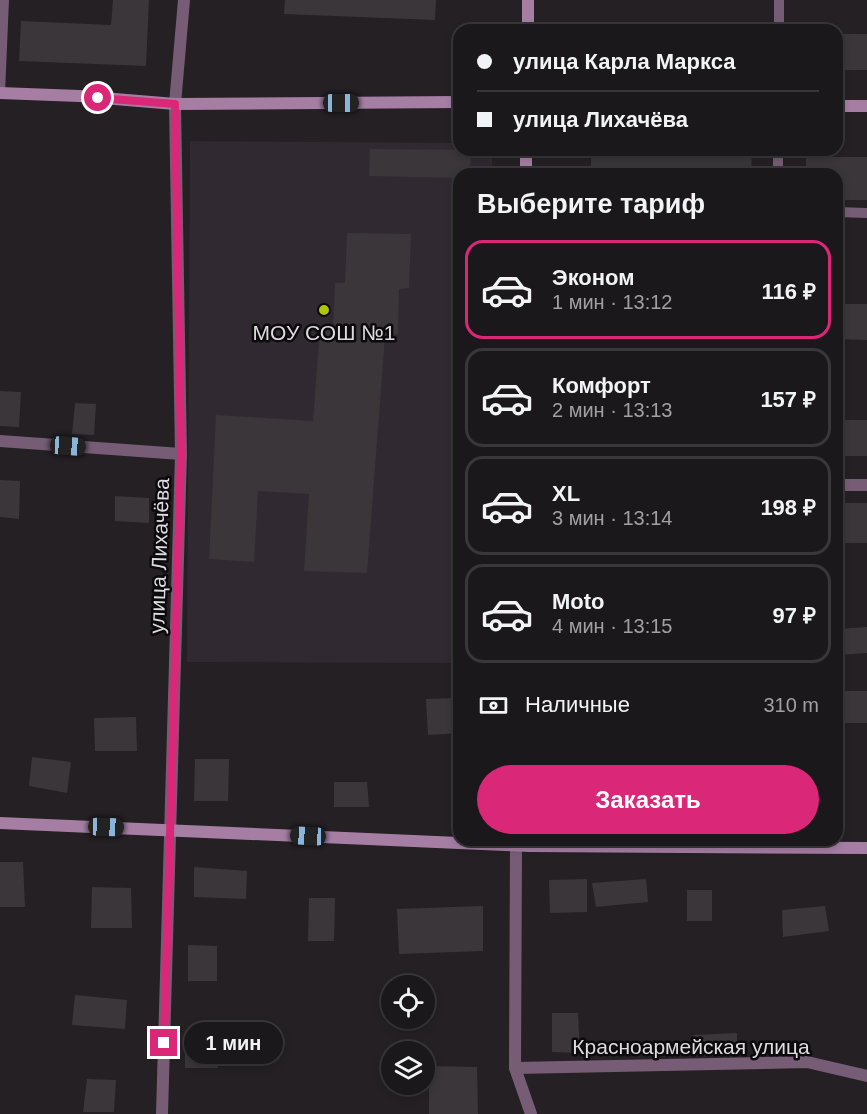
<!DOCTYPE html>
<html lang="ru">
<meta charset="utf-8">
<style>
body{margin:0;font-family:Arial,sans-serif;background:#242124;color:#f1f3f6;height:100vh;display:flex;flex-direction:column;font-size:22px;white-space:nowrap}
*{box-sizing:border-box;margin:0}
p{font-size:20px;color:#a0a0a3}
.icon{flex:none;width:33px;height:33px;fill:none;stroke:currentColor;stroke-width:2;stroke-linecap:round;stroke-linejoin:round}
.map{position:relative;flex:1;overflow:hidden}
.panel{position:absolute;left:453px;top:168px;width:390px;height:678px;display:flex;flex-direction:column;background:#1b181b;border-radius:18px;box-shadow:0 3px 9px #0003,0 0 0 2px #39373a}
.panel>*{flex:none}
.banner{position:absolute;left:453px;top:24px;width:390px;height:132px;border-radius:18px;box-shadow:0 3px 9px #0003,0 0 0 2px #39373a;display:grid;align-content:center;height:132px;padding:0 24px;background:#1b181b}
.controls{position:absolute;left:381px;top:975px;display:grid;gap:12px}
.controls a{display:grid;place-items:center;width:54px;height:54px;border-radius:50%;background:#1b181b;box-shadow:0 3px 9px #0003,0 0 0 2px #39373a;font-size:30px}
.end{position:absolute;width:27px;height:27px;margin:-14px;border:8px solid #db2777;background:#fff;box-shadow:0 0 0 3px #fff}
.from{border-radius:50%}
.bubble{position:absolute;height:42px;border-radius:21px;background:#1b181b;box-shadow:0 3px 9px #0003,0 0 0 2px #39373a;font-size:20px;font-weight:600;line-height:42px;text-align:center}
.car{position:absolute;width:18px;height:36px;margin:-18px -9px;border-radius:8px;box-shadow:0 0 4px 2px #0007;background:linear-gradient(#222 24%,#8ab4d8 0 40%,#222 0 76%,#8ab4d8 0 86%,#222 0)}
.banner b{display:flex;align-items:center;gap:21px;height:57px;font-size:22px}
.banner b+b{border-top:2px solid #39373a}
.banner i{width:15px;height:15px;background:#f1f3f6}
ul{padding:0;list-style:none}
li{display:flex;align-items:center;gap:18px;height:99px;margin:0 12px 9px;padding:0 12px;border:3px solid #39373a;border-radius:18px}
li div{flex:1}
li b{display:block;font-size:22px}
li em{font-style:normal;font-weight:600}
li.current{border-color:#db2777}
li>.icon{width:54px;height:54px;stroke-width:1.5}
h2{padding:0 24px;font-size:27px;line-height:72px}
.pay{display:flex;align-items:center;gap:15px;height:66px;padding:0 24px;font-size:22px}
.pay p{margin-inline-start:auto}
.action{display:flex;gap:12px;margin-top:auto;padding:12px 24px}
.action a{flex:1;height:69px;border-radius:36px;background:#db2777;color:#fff;font-size:24px;font-weight:600;line-height:69px;text-align:center}
.map>svg:first-child{display:block}
.built{fill:#312931}
.building{fill:#3a363a}
.lines{fill:none;stroke-linecap:round;stroke-linejoin:round}
.lane{stroke:#765d75;stroke-width:10}
.street{stroke:#765d75;stroke-width:12}
.secondary{stroke:#a67ea4;stroke-width:12}
.route{stroke:#db2777;stroke-width:8}
.poi-dot{fill:#afc508;stroke:#0c0a0c;stroke-width:2}
.labels{text-anchor:middle;dominant-baseline:central;stroke-width:5;stroke-linejoin:round;paint-order:stroke}
.poi-label{font-size:21px;fill:#dedbde;stroke:#0c0a0c}
.street-label{font-size:21px;fill:#dedbde;stroke:#0c0a0c}
</style>
<div class="map">
<svg width="867" height="1114" viewBox="0 0 867 1114">
<rect width="100%" height="100%" fill="#242024"/>
<polygon class="built" points="190,141 459,143 459,150 492,150 492,174 459,174 459,663 187,662"/>
<g class="building">
<polygon points="113,0 149,0 146,66 19,61 21,21 111,25"/>
<polygon points="285,0 436,0 435,20 284,14"/>
<rect x="591" y="23" width="165" height="7"/>
<rect x="837" y="34" width="30" height="36"/>
<polygon points="370,149 471,150 470,174 459,174 459,178 369,176"/>
<polygon points="591,150 752,150 751,174 591,174"/>
<polygon points="806,157 867,157 867,200 837,200 837,174 806,174"/>
<polygon points="347,233 411,234 409,288 399,289 398,334 385,336 367,573 304,571 309,494 258,491 254,562 209,559 216,415 313,421 320,329 333,329 335,283 345,283"/>
<polygon points="837,304 867,304 867,340 837,339"/>
<polygon points="0,391 21,392 19,427 0,426"/>
<polygon points="75,403 96,404 94,435 72,434"/>
<rect x="837" y="420" width="30" height="36"/>
<polygon points="0,480 20,481 19,519 0,517"/>
<polygon points="115,496 149,498 149,523 115,521"/>
<rect x="837" y="503" width="30" height="40"/>
<polygon points="867,627 867,653 837,655 837,629"/>
<rect x="839" y="691" width="28" height="32"/>
<polygon points="459,698 459,733 428,735 426,699"/>
<polygon points="136,717 137,751 95,751 94,718"/>
<polygon points="32,757 71,762 67,793 29,786"/>
<polygon points="195,759 229,759 228,801 194,801"/>
<polygon points="334,782 367,782 369,807 334,807"/>
<polygon points="0,862 23,862 25,907 0,907"/>
<polygon points="194,867 247,871 246,899 194,897"/>
<polygon points="587,879 587,912 550,913 549,880"/>
<polygon points="646,879 648,902 596,907 592,883"/>
<polygon points="92,887 131,888 132,928 91,928"/>
<rect x="687" y="890" width="25" height="31"/>
<polygon points="309,898 335,898 334,941 308,941"/>
<polygon points="483,906 483,951 399,954 397,909"/>
<polygon points="825,906 829,931 783,937 782,910"/>
<polygon points="188,945 217,946 217,981 188,981"/>
<polygon points="75,995 127,1000 125,1029 72,1025"/>
<polygon points="552,1013 578,1013 580,1053 552,1052"/>
<polygon points="737,1033 737,1056 692,1056 693,1035"/>
<rect x="185" y="1046" width="33" height="22"/>
<polygon points="429,1066 477,1067 478,1114 429,1114"/>
<polygon points="87,1079 116,1080 114,1112 83,1112"/>
</g>
<g class="lines">
<g class="lane">
<polyline points="779,30 779,0"/>
<polyline points="0,93 4,0"/>
<polyline points="778,150 778,174"/>
<polyline points="837,212 867,213"/>
</g>
<g class="street">
<polyline points="0,441 181,454"/>
<polyline points="837,485 867,485"/>
<polyline points="516,846 515,1068 531,1114"/>
<polyline points="515,1068 807,1062 867,1076"/>
<polyline points="162,1114 181,454 175,104 184,0"/>
</g>
<g class="secondary">
<polyline points="528,30 528,0"/>
<polyline points="0,93 79,96 175,104 459,102"/>
<polyline points="837,106 867,106"/>
<polyline points="526,174 526,150"/>
<polyline points="0,823 529,846 867,848"/>
</g>
</g>
<g class="lines">
<polyline class="route" points="98,98 175,104 181,454 164,1043"/>
</g>
<circle class="poi-dot" cx="324" cy="310" r="6"/>
<g class="labels">
<g class="poi-label">
<text x="324" y="332">МОУ СОШ №1</text>
</g>
<g class="street-label">
<text transform="translate(159 556) rotate(-88)">улица Лихачёва</text>
<text x="691" y="1046">Красноармейская улица</text>
</g>
</g>
</svg>
<div class="controls">
<a><svg class="icon" aria-label="locate" viewBox="0 0 24 24"><circle cx="12" cy="12" r="6"/><path d="M12 2v4M12 18v4M2 12h4M18 12h4"/></svg></a>
<a><svg class="icon" aria-label="layers" viewBox="0 0 24 24"><path d="M12 4l9 5-9 5-9-5zM3 14l9 5 9-5"/></svg></a>
</div>
<i class="end from" style="left:98px;top:98px"></i>
<i class="end" style="left:164px;top:1043px"></i>
<div class="bubble" style="left:184px;top:1022px;width:99px">1 мин</div>
<i class="car" style="left:341px;top:103px;rotate:90deg"></i>
<i class="car" style="left:68px;top:446px;rotate:94deg"></i>
<i class="car" style="left:106px;top:827px;rotate:92deg"></i>
<i class="car" style="left:308px;top:836px;rotate:273deg"></i>
<div class="banner">
<b><i class="from"></i>улица Карла Маркса</b>
<b><i></i>улица Лихачёва</b>
</div>
<section class="panel">
<h2>Выберите тариф</h2>
<ul>
<li class="current"><svg class="icon" aria-label="car" viewBox="0 0 24 24"><path d="M5 17H2v-5l4-1 3-4h7l3 4 3 1v5h-3M9 17h6M6 11h13"/><circle cx="7" cy="17" r="2"/><circle cx="17" cy="17" r="2"/></svg><div><b>Эконом</b><p>1 мин · 13:12</p></div><em>116 ₽</em></li>
<li><svg class="icon" aria-label="car" viewBox="0 0 24 24"><path d="M5 17H2v-5l4-1 3-4h7l3 4 3 1v5h-3M9 17h6M6 11h13"/><circle cx="7" cy="17" r="2"/><circle cx="17" cy="17" r="2"/></svg><div><b>Комфорт</b><p>2 мин · 13:13</p></div><em>157 ₽</em></li>
<li><svg class="icon" aria-label="car" viewBox="0 0 24 24"><path d="M5 17H2v-5l4-1 3-4h7l3 4 3 1v5h-3M9 17h6M6 11h13"/><circle cx="7" cy="17" r="2"/><circle cx="17" cy="17" r="2"/></svg><div><b>XL</b><p>3 мин · 13:14</p></div><em>198 ₽</em></li>
<li><svg class="icon" aria-label="car" viewBox="0 0 24 24"><path d="M5 17H2v-5l4-1 3-4h7l3 4 3 1v5h-3M9 17h6M6 11h13"/><circle cx="7" cy="17" r="2"/><circle cx="17" cy="17" r="2"/></svg><div><b>Moto</b><p>4 мин · 13:15</p></div><em>97 ₽</em></li>
</ul>
<div class="pay"><svg class="icon" aria-label="cash" viewBox="0 0 24 24"><path d="M3 7h18v10H3z"/><circle cx="12" cy="12" r="2"/></svg>Наличные<p>310 m</p></div>
<div class="action"><a>Заказать</a></div>
</section>
</div>
